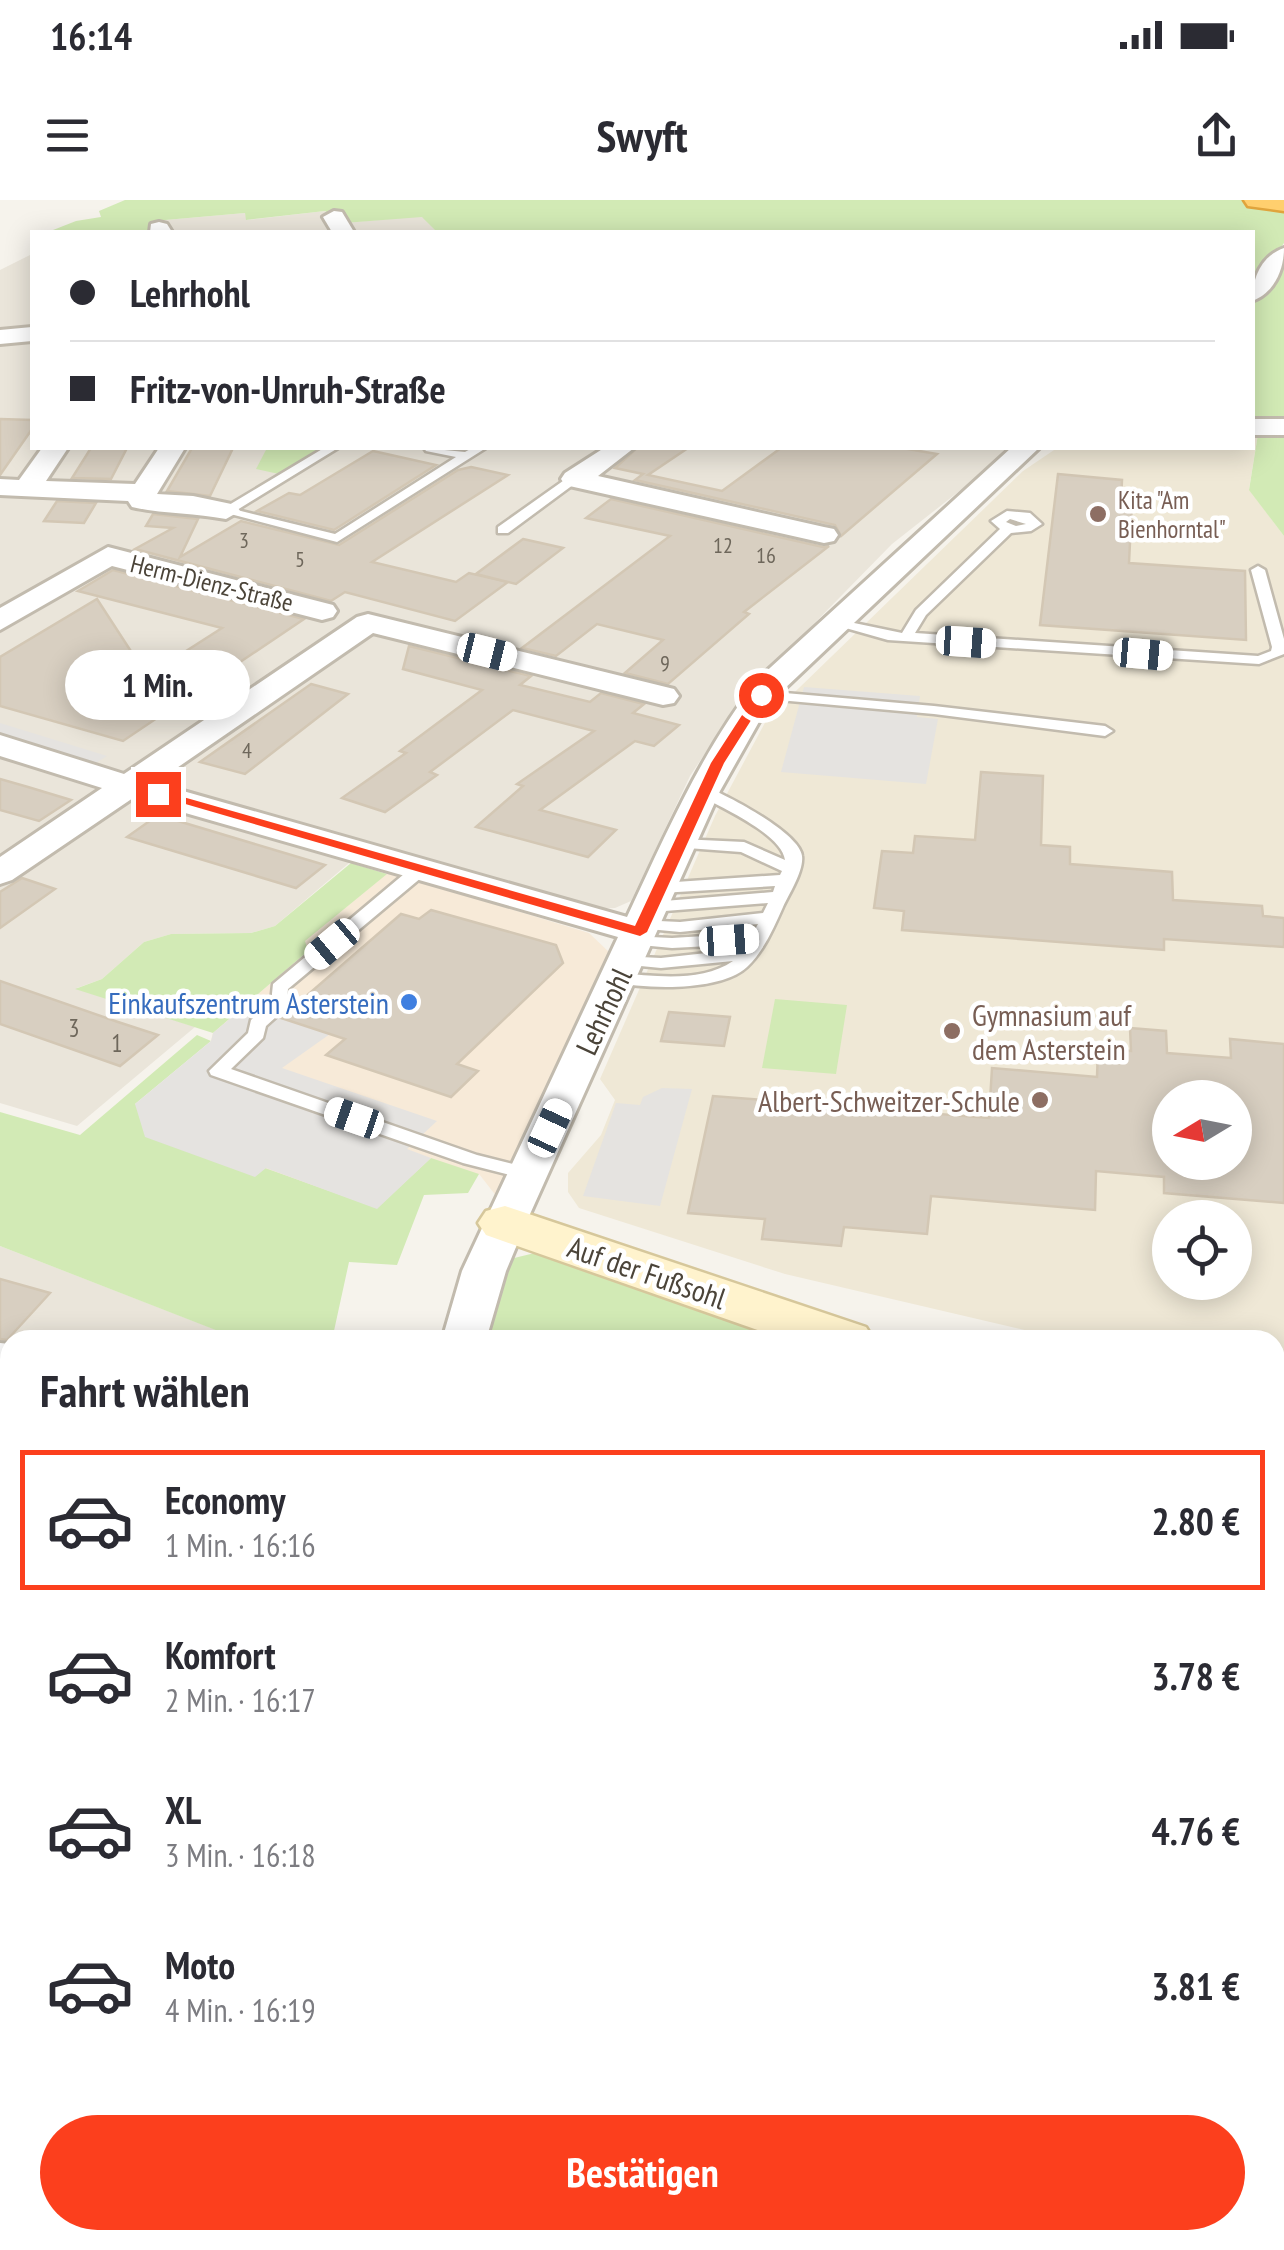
<!DOCTYPE html>
<html lang="de">
<meta charset="utf-8">
<style>
body{margin:0;font-family:"PT Sans Narrow",sans-serif;background:#f7f7f7;color:#2b2b33;height:100vh;display:flex;flex-direction:column;font-size:38px;white-space:nowrap}
*{box-sizing:border-box;margin:0}
p{font-size:32px;color:#7c7c81}
.icon{flex:none;width:55px;height:55px;fill:none;stroke:currentColor;stroke-width:2;stroke-linecap:round;stroke-linejoin:round}
.map{position:relative;flex:1;overflow:hidden}
.panel{position:absolute;left:0px;top:1130px;width:1285px;height:920px;display:flex;flex-direction:column;background:#fff;border-radius:30px 30px 0 0;box-shadow:0 5px 25px #0003}
.panel>*{flex:none}
.guide{position:absolute;left:30px;top:30px;width:1225px;height:220px;border-radius:0px;box-shadow:0 5px 25px #0003;display:grid;align-content:center;height:220px;padding:0 40px;background:#fff}
.needle{width:65px;rotate:260deg}
.fabs{position:absolute;left:1152px;top:880px;display:grid;gap:20px}
.fabs a{display:grid;place-items:center;width:100px;height:100px;border-radius:50%;background:#fff;box-shadow:0 5px 25px #0003;font-size:50px}
.end{position:absolute;width:45px;height:45px;margin:-22px;border:12px solid #fc3f1d;background:#fff;box-shadow:0 0 0 5px #fff}
.from{border-radius:50%}
.bubble{position:absolute;height:70px;border-radius:35px;background:#fff;box-shadow:0 5px 25px #0003;font-size:32px;font-weight:700;line-height:70px;text-align:center}
.car{position:absolute;width:30px;height:60px;margin:-30px -15px;border-radius:12px;box-shadow:0 0 8px 2px #0007;background:linear-gradient(#fff 24%,#345 0 40%,#fff 0 76%,#345 0 86%,#fff 0)}
.guide b{display:flex;align-items:center;gap:35px;height:95px;font-size:38px}
.guide b+b{border-top:2px solid #e1e1e2}
.guide i{width:25px;height:25px;background:#2b2b33}
ul{padding:0;list-style:none}
li{display:flex;align-items:center;gap:30px;height:140px;margin:0 20px 15px;padding:0 20px;border:5px solid transparent;border-radius:0px}
li div{flex:1}
li b{display:block;font-size:38px}
li em{font-style:normal;font-weight:700}
li.active{border-color:#fc3f1d}
li>.icon{width:90px;height:90px;stroke-width:1.5}
h2{padding:0 40px;font-size:45px;line-height:120px}
.primary-button{display:flex;gap:20px;margin-top:auto;padding:20px 40px}
.primary-button a{flex:1;height:115px;border-radius:60px;background:#fc3f1d;color:#fff;font-size:40px;font-weight:700;line-height:115px;text-align:center}
.status{display:flex;justify-content:space-between;align-items:center;height:70px;padding:0 50px;background:#fff;direction:ltr}
.status svg{height:28px;fill:currentColor}
header{display:flex;justify-content:space-between;align-items:center;height:130px;padding:0 40px;background:#fff;font-size:45px;font-weight:700}
.map>svg:first-child{display:block}
.residential{fill:#eae5da}
.commercial{fill:#f7ead8}
.education{fill:#efe8d6;fill-rule:evenodd}
.green{fill:#d2eab5}
.parking{fill:#e5e3e0}
.building{fill:#d8cfc1;stroke:#d3c7b4;stroke-width:2.5;fill-rule:evenodd}
.lines{fill:none;stroke-linecap:round;stroke-linejoin:round}
.lane-casing{stroke:#c2bbae;stroke-width:5}
.street-casing{stroke:#c2bbae;stroke-width:6}
.secondary-casing{stroke:#d6c79b;stroke-width:5}
.highway-casing{stroke:#e0a43c;stroke-width:5}
.lane{fill:#fff;fill-rule:evenodd}
.street{fill:#fff;fill-rule:evenodd}
.secondary{fill:#fff3cd;fill-rule:evenodd}
.highway{fill:#ffcf6e;fill-rule:evenodd}
.route{fill:#fc3f1d}
.education-dot{fill:#8d6e63;stroke:#fff;stroke-width:4}
.shop-dot{fill:#3f7fe0;stroke:#fff;stroke-width:4}
.labels{text-anchor:middle;dominant-baseline:central;stroke-width:9;stroke-linejoin:round;paint-order:stroke}
.far-number-label{font-size:22px;fill:#6e675b}
.far-education-label{font-size:25px;fill:#785e54;stroke:#fff;text-anchor:start}
.far-street-label{font-size:25px;fill:#4b4439;stroke:#fff}
.number-label{font-size:25px;fill:#6e675b}
.shop-label{font-size:30px;fill:#366cbe;stroke:#fff;text-anchor:end}
.street-label{font-size:30px;fill:#4b4439;stroke:#fff}
.education-label{font-size:30px;fill:#785e54;stroke:#fff;text-anchor:start}
</style>
<div class="status"><b>16:14</b><svg viewBox="0 0 49 12"><path d="M0 12V9h3v3zM5 12V6h3v6zM10 12V3h3v9zM15 12V0h3v12zM26 1h20v11H26zM47 4h2v5h-2z"/></svg></div>
<header><svg class="icon" aria-label="menu" viewBox="0 0 24 24"><path d="M4 6h16M4 12h16M4 18h16"/></svg>Swyft<svg class="icon" aria-label="share" viewBox="0 0 24 24"><path d="M12 15V3M7 8l5-5 5 5M5 13v7h14v-7"/></svg></header>
<div class="map">
<svg width="1284" height="2050" viewBox="0 0 1284 2050">
<rect width="100%" height="100%" fill="#f6f3ec"/>
<g class="residential">
<polygon points="325,11 344,23 422,16 437,32 156,32 154,21 245,13 247,20"/>
<polygon points="32,54 32,248 1014,248 892,344 744,495 690,576 631,701 615,708 586,709 369,646 275,726 251,733 171,734 144,742 102,779 77,788 195,827 77,926 0,903 0,70"/>
<polygon points="0,1046 232,1136 230,1140 10,1140 10,2040 345,2040 344,2050 0,2050"/>
</g>
<polygon class="commercial" points="389,672 589,733 609,752 497,997 479,974 377,1009 255,977 211,841 213,833 308,751 304,741"/>
<g class="education">
<path d="M1253,234H1258L1249,289L1284,336V1222L1275,1219V1140H1067L785,1074L579,1008L568,992V973L601,935L615,900L600,879L715,616L767,519L1023,271L1057,248H1252ZM1170,898H1235V962H1170ZM1170,1018H1235V1082H1170Z"/>
<polygon points="1275,1443 1284,1445 1284,1983 1275,2006"/>
<polygon points="420,2040 1265,2040 1264,2050 420,2050"/>
</g>
<g class="green">
<polygon points="125,0 1247,0 1284,5 1284,43 1253,86 1252,32 437,32 422,17 344,23 325,11 246,20 245,13 154,21 156,32 48,32 76,21 101,17 99,11"/>
<polygon points="1284,66 1284,223 1253,222 1252,99"/>
<polygon points="1284,233 1284,336 1249,290 1258,234"/>
<polygon points="267,248 325,248 279,274 256,269"/>
<polygon points="351,663 387,674 305,741 308,751 213,833 75,789 102,779 144,742 171,734 251,733 275,726"/>
<polygon points="775,799 847,805 836,874 762,868"/>
<polygon points="197,835 211,841 135,904 265,968 377,1008 431,958 479,974 468,993 424,995 397,1065 349,1062 332,1140 230,1140 231,1136 0,1046 0,912 80,935"/>
<polygon points="543,1051 812,1140 488,1140 510,1059"/>
</g>
<g class="parking">
<polygon points="804,487 920,496 917,517 938,519 926,584 781,572"/>
<polygon points="0,523 107,556 94,564 0,535"/>
<polygon points="245,806 330,834 282,868 437,921 407,949 431,958 377,1009 266,968 255,977 145,937 135,904 211,841 213,833"/>
<polygon points="662,888 692,889 660,1006 583,996 616,903 640,905 643,897"/>
</g>
<g class="building">
<polygon points="0,219 32,220 32,229 0,275"/>
<polygon points="91,248 127,248 111,279 72,278"/>
<polygon points="192,248 233,248 210,296 167,291"/>
<polygon points="637,248 688,248 648,275 722,291 781,248 902,248 937,254 841,336 835,325 635,280 643,274 615,268"/>
<polygon points="373,251 436,265 334,330 257,311 289,293 300,295"/>
<polygon points="471,267 508,275 372,362 456,382 469,373 508,382 455,421 345,392 331,401 135,349 173,328 146,326 153,314 198,319 180,357 241,321 339,345 458,270"/>
<polygon points="1058,274 1122,280 1121,302 1132,302 1129,363 1245,371 1246,440 1040,425"/>
<polygon points="611,299 823,347 829,346 744,412 749,414 668,484 625,473 663,440 597,424 556,456 522,448 670,336 586,318"/>
<polygon points="57,301 96,303 84,323 44,321"/>
<polygon points="523,339 563,348 516,384 476,374"/>
<polygon points="113,370 304,419 123,541 0,506 0,457 97,399 147,476 222,428 78,391"/>
<polygon points="409,446 531,476 520,485 590,502 601,493 644,504 633,513 679,525 654,546 635,541 540,610 616,630 588,657 476,627 523,586 517,584 594,531 513,510 430,572 437,575 385,612 342,598 406,553 400,551 482,490 403,469"/>
<polygon points="311,484 348,494 245,574 200,562"/>
<polygon points="981,572 1043,576 1041,645 1070,647 1070,664 1172,672 1173,700 1262,706 1263,716 1284,718 1284,747 1164,739 1164,750 902,730 904,711 874,708 882,651 913,653 915,636 975,640"/>
<polygon points="0,579 28,587 71,600 39,621 0,610"/>
<polygon points="158,615 278,651 325,665 296,688 127,637"/>
<polygon points="22,678 55,689 0,728 0,692"/>
<polygon points="431,710 556,745 563,763 457,864 478,871 451,897 326,855 345,839 281,818 401,714 419,719"/>
<polygon points="0,781 118,822 158,835 120,866 0,824"/>
<polygon points="669,812 730,817 724,846 661,841"/>
<path d="M1130,828L1166,831L1167,853L1231,858L1230,839L1284,844V1003L1164,993V977L1096,971L1095,1010L931,996L927,1034L844,1027L841,1046L762,1039L765,1019L688,1013L713,896L989,918L992,868L1097,877L1098,849L1131,851ZM1170,898H1235V962H1170Z"/>
<polygon points="0,1079 50,1093 7,1140 0,1139"/>
</g>
<g class="lines">
<defs>
<g id="lane">
<polygon points="324,248 338,248 237,310 335,334 456,257 426,251 424,248 465,252 472,248 486,248 337,342 219,311"/>
<polygon points="570,276 581,279 508,333 498,333 498,327"/>
<path d="M1007,311L1030,313L1042,324L1031,331L1011,333L926,415L915,433L1258,456L1271,451L1272,447L1251,370L1258,366L1265,370L1284,439V454L1259,464L888,440L828,423L835,419L902,433L916,410L1000,329L991,321ZM1010,319L1026,324L1016,326L1006,322Z"/>
<polygon points="761,491 934,506 1105,526 1113,531 1105,536 934,514 756,498 756,492"/>
<path d="M703,586C724,593 800,633 802,656C804,671 789,694 783,707C774,727 764,751 747,767C720,792 646,789 612,782L609,778L612,774L618,773C655,776 701,783 733,761L661,768L620,764L617,760L620,756L661,758L743,749L747,744L672,748L630,744L627,740L630,736L672,738L753,733L758,724L680,732L638,728L635,724L638,720L680,722L763,713L768,703L652,712L644,707L652,702L773,692L775,686L661,693L653,688L661,683L780,675L782,671L741,652L674,647V641L680,639L744,642L785,660C782,634 720,607 697,594L695,591Z"/>
<polygon points="422,663 430,668 428,672 288,789 286,808 266,826 263,838 231,869 477,955 537,970 540,974 537,978 530,980 463,963 211,875 209,871 248,833 251,820 271,803 273,784 416,664"/>
<polygon points="0,1402 10,1403 10,1421 0,1420"/>
<polygon points="517,2040 547,2040 545,2050 515,2050"/>
</g>
<g id="street">
<polygon points="334,11 342,12 354,32 332,32 323,17"/>
<polygon points="159,22 167,24 172,32 150,32 151,24"/>
<path d="M1284,48C1284,70 1274,93 1252,101C1252,79 1261,56 1284,48Z"/>
<polygon points="32,127 32,141 0,144 0,130"/>
<rect x="1252" y="219" width="32" height="16"/>
<path d="M42,248H68L46,281L135,284L159,248H185L157,294L193,296L236,305L240,311L226,319C195,313 163,314 132,307L128,301L0,295V279L19,280Z"/>
<polygon points="604,248 634,248 598,276 824,327 834,329 838,335 834,341 824,343 565,285 561,279 565,273"/>
<path d="M1011,248H1039L781,492L760,520L720,591L526,1023L506,1071L486,1140H442L462,1071L618,737L133,598L12,680L0,684V657L102,588L0,556V535L124,574L357,417L368,414L674,489L679,496L674,503L663,505L373,433L155,583L627,717C666,634 702,550 759,478Z"/>
<polygon points="108,347 333,405 337,411 333,417 322,420 112,366 0,430 0,408"/>
<polygon points="0,1143 10,1144 10,1174 0,1173"/>
<polygon points="10,1725 10,1773 0,1774 0,1726"/>
<polygon points="344,2040 408,2040 407,2050 343,2050"/>
</g>
<g id="secondary">
<polygon points="505,1006 866,1127 874,1140 786,1140 486,1035 478,1023 486,1011"/>
<polygon points="1275,1277 1284,1280 1284,1325 1275,1322"/>
<polygon points="1275,1345 1284,1346 1284,1392 1275,1391"/>
</g>
<polygon id="highway" points="1244,0 1284,0 1284,11 1248,6"/>
</defs>
<use href="#lane" class="lane-casing"/>
<use href="#street" class="street-casing"/>
<use href="#secondary" class="secondary-casing"/>
<use href="#highway" class="highway-casing"/>
<use href="#lane" class="lane"/>
<use href="#street" class="street"/>
<use href="#secondary" class="secondary"/>
<use href="#highway" class="highway"/>
</g>
<polygon class="route" points="757,492 767,495 724,563 647,732 640,736 151,594 162,591 635,726 711,563"/>
<g class="education-dot">
<circle cx="1098" cy="314" r="10"/>
<circle cx="952" cy="831" r="10"/>
<circle cx="1040" cy="900" r="10"/>
</g>
<circle class="shop-dot" cx="409" cy="802" r="10"/>
<g class="labels">
<g class="far-number-label">
<text x="244" y="340">3</text>
<text x="723" y="345">12</text>
<text x="766" y="355">16</text>
<text x="300" y="359">5</text>
<text x="665" y="463">9</text>
<text x="247" y="550">4</text>
</g>
<g class="far-education-label">
<text x="1118" y="300">Kita "Am<tspan x="1118" dy="29">Bienhorntal"</tspan></text>
</g>
<g class="far-street-label">
<text transform="translate(212 383) rotate(14)">Herm-Dienz-Straße</text>
</g>
<g class="number-label">
<text x="74" y="828">3</text>
<text x="117" y="843">1</text>
</g>
<g class="shop-label">
<text x="389" y="802">Einkaufszentrum Asterstein</text>
</g>
<g class="street-label">
<text transform="translate(603 811) rotate(-65)">Lehrhohl</text>
<text transform="translate(647 1072) rotate(19)">Auf der Fußsohl</text>
</g>
<g class="education-label">
<text x="972" y="814">Gymnasium auf<tspan x="972" dy="34">dem Asterstein</tspan></text>
<text x="1020" y="900" text-anchor="end">Albert-Schweitzer-Schule</text>
</g>
</g>
</svg>
<div class="fabs">
<a><svg class="needle" viewBox="-14 -14 28 28"><path d="M0-13l5 13h-10z" fill="#e53935"/><path d="M0 13l5-13h-10z" fill="#7c7c81"/></svg></a>
<a><svg class="icon" aria-label="locate" viewBox="0 0 24 24"><circle cx="12" cy="12" r="6"/><path d="M12 2v4M12 18v4M2 12h4M18 12h4"/></svg></a>
</div>
<i class="end from" style="left:761px;top:495px"></i>
<i class="end" style="left:158px;top:594px"></i>
<div class="bubble" style="left:65px;top:450px;width:185px">1 Min.</div>
<i class="car" style="left:966px;top:442px;rotate:94deg"></i>
<i class="car" style="left:487px;top:452px;rotate:104deg"></i>
<i class="car" style="left:1143px;top:454px;rotate:95deg"></i>
<i class="car" style="left:729px;top:740px;rotate:86deg"></i>
<i class="car" style="left:332px;top:744px;rotate:230deg"></i>
<i class="car" style="left:354px;top:918px;rotate:289deg"></i>
<i class="car" style="left:550px;top:928px;rotate:25deg"></i>
<div class="guide">
<b><i class="from"></i>Lehrhohl</b>
<b><i></i>Fritz-von-Unruh-Straße</b>
</div>
<section class="panel">
<h2>Fahrt wählen</h2>
<ul>
<li class="active"><svg class="icon" aria-label="car" viewBox="0 0 24 24"><path d="M5 17H2v-5l4-1 3-4h7l3 4 3 1v5h-3M9 17h6M6 11h13"/><circle cx="7" cy="17" r="2"/><circle cx="17" cy="17" r="2"/></svg><div><b>Economy</b><p>1 Min. · 16:16</p></div><em>2.80 €</em></li>
<li><svg class="icon" aria-label="car" viewBox="0 0 24 24"><path d="M5 17H2v-5l4-1 3-4h7l3 4 3 1v5h-3M9 17h6M6 11h13"/><circle cx="7" cy="17" r="2"/><circle cx="17" cy="17" r="2"/></svg><div><b>Komfort</b><p>2 Min. · 16:17</p></div><em>3.78 €</em></li>
<li><svg class="icon" aria-label="car" viewBox="0 0 24 24"><path d="M5 17H2v-5l4-1 3-4h7l3 4 3 1v5h-3M9 17h6M6 11h13"/><circle cx="7" cy="17" r="2"/><circle cx="17" cy="17" r="2"/></svg><div><b>XL</b><p>3 Min. · 16:18</p></div><em>4.76 €</em></li>
<li><svg class="icon" aria-label="car" viewBox="0 0 24 24"><path d="M5 17H2v-5l4-1 3-4h7l3 4 3 1v5h-3M9 17h6M6 11h13"/><circle cx="7" cy="17" r="2"/><circle cx="17" cy="17" r="2"/></svg><div><b>Moto</b><p>4 Min. · 16:19</p></div><em>3.81 €</em></li>
</ul>
<div class="primary-button"><a>Bestätigen</a></div>
</section>
</div>
